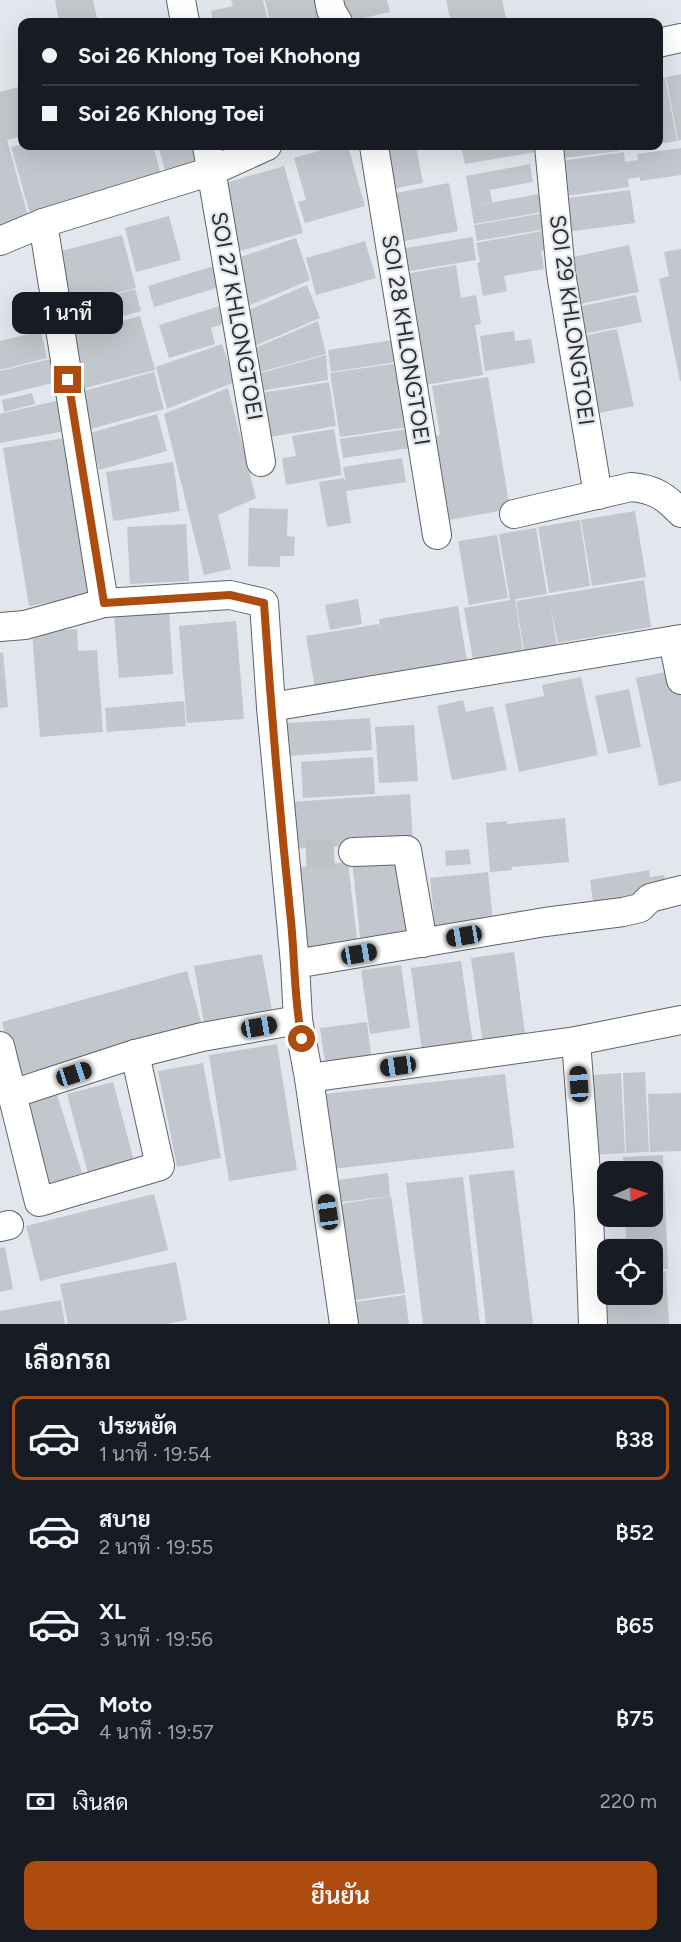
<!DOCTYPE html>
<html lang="th">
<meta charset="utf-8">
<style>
body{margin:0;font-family:Figtree,Sarabun,sans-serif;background:#242831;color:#f1f3f6;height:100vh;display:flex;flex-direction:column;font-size:22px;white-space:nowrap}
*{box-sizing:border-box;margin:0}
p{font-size:20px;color:#9ea1a6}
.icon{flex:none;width:33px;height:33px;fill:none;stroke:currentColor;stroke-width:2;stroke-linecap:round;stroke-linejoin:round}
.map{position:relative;height:1324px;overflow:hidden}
.sheet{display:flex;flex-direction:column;background:#171b24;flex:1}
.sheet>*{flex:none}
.banner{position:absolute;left:18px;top:18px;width:645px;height:132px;border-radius:12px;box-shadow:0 6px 24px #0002;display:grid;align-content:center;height:132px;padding:0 24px;background:#171b24}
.needle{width:39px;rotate:87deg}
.buttons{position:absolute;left:597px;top:1161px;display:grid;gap:12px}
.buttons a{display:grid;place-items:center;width:66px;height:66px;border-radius:12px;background:#171b24;box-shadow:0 6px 24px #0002;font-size:30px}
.end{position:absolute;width:27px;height:27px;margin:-14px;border:8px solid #ae4c10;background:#fff;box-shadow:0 0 0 3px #fff}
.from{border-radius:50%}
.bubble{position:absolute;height:42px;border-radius:12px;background:#171b24;box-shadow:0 6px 24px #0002;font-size:20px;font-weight:600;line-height:42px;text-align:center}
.car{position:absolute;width:18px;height:36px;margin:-18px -9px;border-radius:8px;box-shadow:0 0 4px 2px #0007;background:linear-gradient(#222 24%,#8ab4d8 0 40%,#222 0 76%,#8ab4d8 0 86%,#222 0)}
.banner b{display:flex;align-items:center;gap:21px;height:57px;font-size:22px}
.banner b+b{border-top:2px solid #363941}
.banner i{width:15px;height:15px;background:#f1f3f6}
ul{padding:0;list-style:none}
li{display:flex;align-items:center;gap:18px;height:84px;margin:0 12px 9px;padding:0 12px;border:3px solid transparent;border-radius:12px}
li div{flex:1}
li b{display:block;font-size:22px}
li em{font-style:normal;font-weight:600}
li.on{border-color:#ae4c10}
li>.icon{width:54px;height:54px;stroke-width:1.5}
h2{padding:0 24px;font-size:27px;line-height:72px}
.pay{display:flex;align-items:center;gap:15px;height:66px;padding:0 24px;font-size:22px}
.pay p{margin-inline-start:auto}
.action{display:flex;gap:12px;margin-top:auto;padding:12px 24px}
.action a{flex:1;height:69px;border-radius:12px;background:#ae4c10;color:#fff;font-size:24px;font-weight:600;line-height:69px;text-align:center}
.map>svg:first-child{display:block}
.building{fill:#c2c7cd}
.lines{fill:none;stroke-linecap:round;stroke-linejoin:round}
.minor-tunnel{stroke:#bdc2c7;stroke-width:28;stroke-dasharray:28 14;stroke-linecap:butt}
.minor-casing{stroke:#5f6469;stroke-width:30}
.minor{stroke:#fff;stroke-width:28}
.route{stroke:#ae4c10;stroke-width:8}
.labels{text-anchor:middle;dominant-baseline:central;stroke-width:4.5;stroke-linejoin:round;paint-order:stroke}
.street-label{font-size:22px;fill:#2b2d30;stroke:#e2e7ed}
</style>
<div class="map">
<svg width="681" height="1324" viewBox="0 0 681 1324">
<rect width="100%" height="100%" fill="#e2e7ed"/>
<g class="building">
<polygon points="55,0 93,0 98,22 59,22"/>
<polygon points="231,0 263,0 268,22 213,22 211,11 233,6"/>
<polygon points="265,0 322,0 327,22 270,22"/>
<polygon points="335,0 387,0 390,12 347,22"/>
<polygon points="446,0 502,0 507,22 451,22"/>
<polygon points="681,74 681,140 678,141 666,77"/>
<polygon points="665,77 677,141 658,144 658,79"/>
<polygon points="22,86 22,136 7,140 30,223 0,231 0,92"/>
<polygon points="22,144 22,146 153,146 162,178 31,218 11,147"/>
<polygon points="158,146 203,146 207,161 166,173"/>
<polygon points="336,146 348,146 365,206 305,223 298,202 306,200 294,158"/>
<polygon points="379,146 416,146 423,183 387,190"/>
<polygon points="461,146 534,146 535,152 465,164"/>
<polygon points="555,146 618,146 619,151 557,159"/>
<polygon points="624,146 644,146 644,147 625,150"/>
<polygon points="681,148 681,175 640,181 640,177 628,179 629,187 559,197 554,162 624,152 625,162 638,160 637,154"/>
<polygon points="530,164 533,182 490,190 492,202 473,206 539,194 542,212 474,224 466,176"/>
<polygon points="284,166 303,233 237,252 218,185"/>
<polygon points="449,183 458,231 394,243 385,195"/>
<polygon points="630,190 635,223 566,232 561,199"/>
<polygon points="544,213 546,229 477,241 474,225"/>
<polygon points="169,216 181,260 136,272 125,228"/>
<polygon points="542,231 545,250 541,251 544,269 504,276 507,291 483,296 477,263 480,262 476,243"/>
<polygon points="122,235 136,288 72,305 58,252"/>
<polygon points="473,237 476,260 404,272 400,249"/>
<polygon points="296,238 310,280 243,308 235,259"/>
<polygon points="365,241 376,278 316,295 306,258"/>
<polygon points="629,245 639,292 570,306 569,258"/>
<polygon points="681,249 681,381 680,381 659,279 669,276 664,252"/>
<polygon points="456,265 461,298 476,295 481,324 475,325 483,375 414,387 405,274"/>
<polygon points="214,266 220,287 154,307 148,286"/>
<polygon points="307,285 320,318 250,348 244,312"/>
<polygon points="135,289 141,311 71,330 65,308"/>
<polygon points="636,295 642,322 583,334 577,307"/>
<polygon points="42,296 48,325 22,331 14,302"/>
<polygon points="223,305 228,322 211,328 215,344 169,358 159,325"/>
<polygon points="140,316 155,370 85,388 71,335"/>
<polygon points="318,321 326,354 256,373 253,349"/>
<polygon points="617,329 634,406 594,414 578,337"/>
<polygon points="41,331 47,358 0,370 0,341"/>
<polygon points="514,331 515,341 531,339 535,363 485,371 480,336"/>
<polygon points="393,340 396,362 331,372 328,350"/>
<polygon points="222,344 235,382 167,409 156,367"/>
<polygon points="326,355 328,380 260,391 257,374"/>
<polygon points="50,359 56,382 0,396 0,371"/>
<polygon points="399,363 408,427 340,437 330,373"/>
<polygon points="154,372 164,409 90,429 80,392"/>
<polygon points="488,377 510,509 449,520 436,436 440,435 432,386"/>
<polygon points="329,382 336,426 269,437 262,393"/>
<polygon points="228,388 256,498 218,515 231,569 204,575 164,414"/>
<polygon points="32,393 35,404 4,412 2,400"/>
<polygon points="60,400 65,431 0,443 0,414"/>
<polygon points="157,414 167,451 99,470 90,433"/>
<polygon points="334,429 342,475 286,485 282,458 296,456 292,436"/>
<polygon points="408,429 411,448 343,458 340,439"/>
<polygon points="65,438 91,595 29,606 3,448"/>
<polygon points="402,458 406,482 346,491 351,523 327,527 319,482 344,478 346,484 343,467"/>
<polygon points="173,462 180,511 113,521 106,472"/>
<polygon points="249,508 288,509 287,536 295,537 294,556 280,556 280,567 248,566"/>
<polygon points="635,511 646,577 592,586 581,520"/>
<polygon points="580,520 590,586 549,593 538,527"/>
<polygon points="186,524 189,581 130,584 127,527"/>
<polygon points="536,528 547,594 515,599 523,651 473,660 464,608 510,600 499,534"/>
<polygon points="497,535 508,598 469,605 458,541"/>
<polygon points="644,580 651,627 558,643 550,604 557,646 524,651 516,601"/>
<polygon points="358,599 362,624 330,630 325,605"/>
<polygon points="458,606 467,662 315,688 306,636 379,624 381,635 379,619"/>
<polygon points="169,611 173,674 119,678 114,615"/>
<polygon points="236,621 244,719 187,723 179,626"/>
<polygon points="77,629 78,651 97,650 103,732 40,737 32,632"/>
<polygon points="3,652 8,707 0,708 0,653"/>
<polygon points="676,670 681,694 681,781 659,786 636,678"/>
<polygon points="581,677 598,755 519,772 505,704 544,696 542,685"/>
<polygon points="629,689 641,747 608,754 595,696"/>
<polygon points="463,700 466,712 493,706 507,770 452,780 437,706"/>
<polygon points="184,701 186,726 107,732 105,708"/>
<polygon points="370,718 372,750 288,756 286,723"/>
<polygon points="414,725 418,781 379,783 375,727"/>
<polygon points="373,757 375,794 303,798 301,762"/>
<polygon points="410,794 413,842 291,849 289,802"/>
<polygon points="565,818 569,862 512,867 512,870 490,872 486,823 507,821 507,824"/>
<polygon points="469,849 471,864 446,866 445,851"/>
<polygon points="404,854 413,942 361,947 352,860"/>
<polygon points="348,862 358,948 309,954 299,867"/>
<polygon points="649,870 650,877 664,875 667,890 593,902 590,880"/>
<polygon points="488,872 494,931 436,937 430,878"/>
<polygon points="514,952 526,1040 483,1045 471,958"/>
<polygon points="262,954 273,1017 205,1028 194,966"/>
<polygon points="461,961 473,1044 422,1051 411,968"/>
<polygon points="401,965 410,1028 370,1034 361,970"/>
<polygon points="187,971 202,1025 16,1076 2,1022"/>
<polygon points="367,1022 372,1063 326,1069 320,1028"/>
<polygon points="277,1044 297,1170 229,1181 209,1055"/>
<polygon points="203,1063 221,1158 177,1167 158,1071"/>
<polygon points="645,1072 649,1152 626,1153 623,1073"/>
<polygon points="621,1073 625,1153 595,1155 592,1075"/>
<polygon points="505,1074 514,1148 332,1169 324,1094"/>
<polygon points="113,1082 134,1161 88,1173 67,1094"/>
<polygon points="681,1093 681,1151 650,1152 648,1094"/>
<polygon points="57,1095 82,1173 44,1185 19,1107"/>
<polygon points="663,1155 668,1269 652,1269 652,1250 608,1250 608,1271 603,1272 602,1239 626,1238 625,1216 652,1216 652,1172 623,1172 623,1157"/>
<polygon points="514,1170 533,1324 486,1324 469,1175"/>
<polygon points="388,1173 390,1196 335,1203 332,1181"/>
<polygon points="463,1177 480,1324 423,1324 406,1183"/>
<polygon points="154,1194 168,1250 40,1281 26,1226"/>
<polygon points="391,1196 405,1293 348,1301 335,1205"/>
<polygon points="5,1247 13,1289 0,1292 0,1248"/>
<polygon points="176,1262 187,1320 166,1324 68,1324 60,1284"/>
<polygon points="652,1271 666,1271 669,1324 604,1324 603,1296 652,1294"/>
<polygon points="405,1295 409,1324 352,1324 349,1303"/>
<polygon points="61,1300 65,1324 0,1324 0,1311"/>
</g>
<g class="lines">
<polyline class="minor-tunnel" points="306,854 353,852"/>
<defs>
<g id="minor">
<polyline points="181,0 185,22"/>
<polyline points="329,0 331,10 338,22"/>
<polyline points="658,43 681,38"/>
<polyline points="207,146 261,462"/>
<polyline points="374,146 437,535"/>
<polyline points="549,146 561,273 598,495"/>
<polyline points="43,223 104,603 230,595 264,603 271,707 295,964 298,1020 309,1078 344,1324"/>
<polyline points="0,241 43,223 212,171 267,146"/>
<path d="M514,514L631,487C654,489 665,496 681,513"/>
<polyline points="0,627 25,625 104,603"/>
<polyline points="673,641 681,680"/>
<polyline points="271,707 681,639"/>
<polyline points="353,852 407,850 423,943"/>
<polyline points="295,964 545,922 623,912 640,908 650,898 681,890"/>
<polyline points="576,1041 589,1213 593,1324"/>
<polyline points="0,1046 39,1202 160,1166 135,1054"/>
<polyline points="309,1078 576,1041 681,1020"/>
<polyline points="12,1094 135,1054 202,1037 298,1020"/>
<polyline points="0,1227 9,1225"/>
</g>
</defs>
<use href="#minor" class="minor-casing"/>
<use href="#minor" class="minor"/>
</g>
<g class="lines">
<path class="route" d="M68,380L104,603L230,595L264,603C271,710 280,816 291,921C295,961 294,1001 302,1039"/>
</g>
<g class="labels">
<g class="street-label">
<text transform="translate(237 316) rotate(80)">SOI 27 KHLONGTOEI</text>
<text transform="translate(572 320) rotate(82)">SOI 29 KHLONGTOEI</text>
<text transform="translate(406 340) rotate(81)">SOI 28 KHLONGTOEI</text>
</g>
</g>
</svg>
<div class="buttons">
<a><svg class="needle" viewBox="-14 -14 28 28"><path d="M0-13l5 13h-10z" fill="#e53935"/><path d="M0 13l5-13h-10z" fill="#9ea1a6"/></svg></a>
<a><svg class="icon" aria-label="locate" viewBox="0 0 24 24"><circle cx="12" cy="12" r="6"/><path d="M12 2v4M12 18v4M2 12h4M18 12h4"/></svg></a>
</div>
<i class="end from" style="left:302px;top:1039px"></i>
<i class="end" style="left:68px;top:380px"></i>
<div class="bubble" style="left:12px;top:292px;width:111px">1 นาที</div>
<i class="car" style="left:464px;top:936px;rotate:260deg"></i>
<i class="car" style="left:359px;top:954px;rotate:80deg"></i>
<i class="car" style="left:259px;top:1027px;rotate:80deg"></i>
<i class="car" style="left:398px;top:1066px;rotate:262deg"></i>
<i class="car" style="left:74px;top:1074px;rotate:72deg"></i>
<i class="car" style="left:579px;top:1084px;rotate:356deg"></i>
<i class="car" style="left:328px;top:1212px;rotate:352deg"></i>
<div class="banner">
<b><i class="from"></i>Soi 26 Khlong Toei Khohong</b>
<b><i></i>Soi 26 Khlong Toei</b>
</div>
</div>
<section class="sheet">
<h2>เลือกรถ</h2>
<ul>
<li class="on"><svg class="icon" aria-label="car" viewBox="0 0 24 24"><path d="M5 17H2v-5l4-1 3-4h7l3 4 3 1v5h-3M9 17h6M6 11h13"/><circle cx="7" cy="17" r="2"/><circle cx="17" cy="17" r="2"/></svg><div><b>ประหยัด</b><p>1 นาที · 19:54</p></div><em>฿38</em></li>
<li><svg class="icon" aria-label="car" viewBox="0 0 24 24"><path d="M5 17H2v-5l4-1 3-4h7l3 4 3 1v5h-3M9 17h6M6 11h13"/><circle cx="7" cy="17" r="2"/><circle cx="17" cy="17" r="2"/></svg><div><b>สบาย</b><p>2 นาที · 19:55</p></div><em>฿52</em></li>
<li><svg class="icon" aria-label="car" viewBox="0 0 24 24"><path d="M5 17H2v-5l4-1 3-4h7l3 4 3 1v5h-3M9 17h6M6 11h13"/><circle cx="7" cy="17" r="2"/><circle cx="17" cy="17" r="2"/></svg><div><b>XL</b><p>3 นาที · 19:56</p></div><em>฿65</em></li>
<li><svg class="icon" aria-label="car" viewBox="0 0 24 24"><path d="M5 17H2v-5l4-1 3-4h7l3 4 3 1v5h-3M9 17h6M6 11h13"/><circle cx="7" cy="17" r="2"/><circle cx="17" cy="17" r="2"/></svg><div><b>Moto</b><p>4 นาที · 19:57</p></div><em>฿75</em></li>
</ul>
<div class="pay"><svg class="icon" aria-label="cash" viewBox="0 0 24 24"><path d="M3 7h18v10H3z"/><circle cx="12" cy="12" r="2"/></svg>เงินสด<p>220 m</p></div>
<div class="action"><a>ยืนยัน</a></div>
</section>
